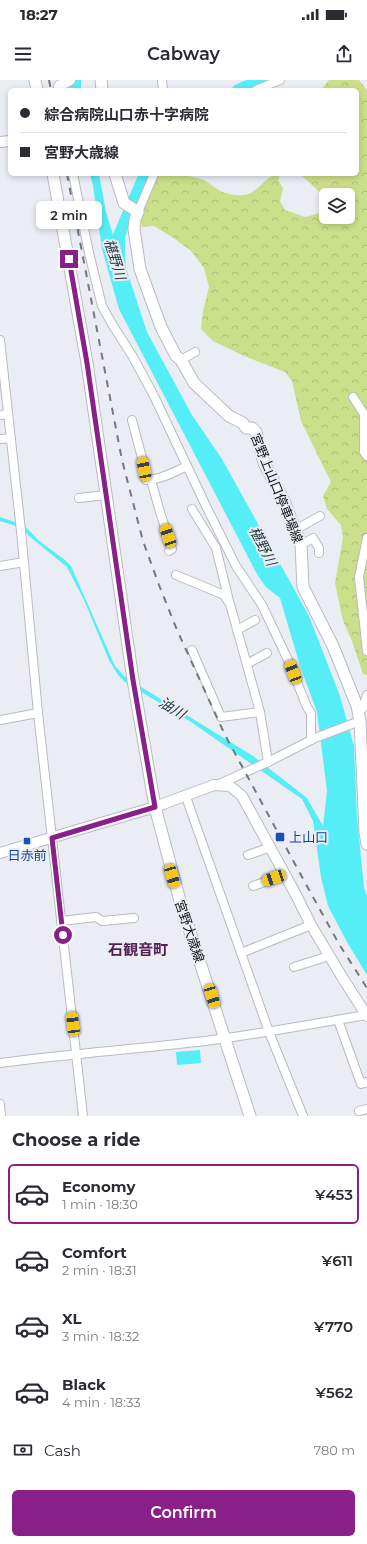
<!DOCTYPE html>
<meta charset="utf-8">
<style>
body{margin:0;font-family:Montserrat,"Noto Sans JP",sans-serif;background:#f2f2f3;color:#2b2b33;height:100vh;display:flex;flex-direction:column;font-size:15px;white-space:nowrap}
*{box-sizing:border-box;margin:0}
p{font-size:13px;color:#7c7c81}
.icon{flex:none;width:22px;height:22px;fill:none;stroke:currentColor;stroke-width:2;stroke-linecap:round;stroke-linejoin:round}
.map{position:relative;height:1036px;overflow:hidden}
.side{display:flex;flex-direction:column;background:#fff;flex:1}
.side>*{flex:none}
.top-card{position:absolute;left:8px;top:8px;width:351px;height:88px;border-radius:6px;box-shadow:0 2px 6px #0003;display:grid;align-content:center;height:88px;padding:0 12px;background:#fff}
.tools{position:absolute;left:319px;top:108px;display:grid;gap:8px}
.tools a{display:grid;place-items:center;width:36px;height:36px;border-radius:6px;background:#fff;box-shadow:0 2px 6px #0003;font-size:20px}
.end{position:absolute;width:18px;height:18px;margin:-9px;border:5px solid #882087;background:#fff;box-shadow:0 0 0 2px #fff}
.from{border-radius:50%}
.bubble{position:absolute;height:28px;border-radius:6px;background:#fff;box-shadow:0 2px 6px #0003;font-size:13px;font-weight:600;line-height:28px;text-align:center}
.car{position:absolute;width:12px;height:24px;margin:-12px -6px;border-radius:5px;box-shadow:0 0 3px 1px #0007;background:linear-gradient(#f5c518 24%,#345 0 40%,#f5c518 0 76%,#345 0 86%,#f5c518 0)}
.top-card b{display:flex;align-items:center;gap:14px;height:38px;font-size:15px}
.top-card b+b{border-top:1px solid #e1e1e2}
.top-card i{width:10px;height:10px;background:#2b2b33}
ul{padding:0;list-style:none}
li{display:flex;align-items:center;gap:12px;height:60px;margin:0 8px 6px;padding:0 4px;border:2px solid transparent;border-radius:6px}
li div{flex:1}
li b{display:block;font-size:15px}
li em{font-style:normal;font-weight:600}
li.selected{border-color:#882087}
li>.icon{width:36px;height:36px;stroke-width:1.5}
h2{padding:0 12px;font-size:18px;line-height:48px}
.pay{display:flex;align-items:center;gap:10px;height:44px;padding:0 12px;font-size:15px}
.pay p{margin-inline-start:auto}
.primary-button{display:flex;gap:8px;margin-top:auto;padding:8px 12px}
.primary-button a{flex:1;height:46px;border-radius:6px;background:#882087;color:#fff;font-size:16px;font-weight:600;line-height:46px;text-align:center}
.status{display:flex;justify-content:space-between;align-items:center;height:28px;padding:0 20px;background:#fff;direction:ltr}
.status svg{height:11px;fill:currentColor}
header{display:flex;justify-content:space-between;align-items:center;height:52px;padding:0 12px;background:#fff;font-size:18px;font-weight:600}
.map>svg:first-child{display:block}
.forest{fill:url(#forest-crowns)}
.water{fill:#55eef7}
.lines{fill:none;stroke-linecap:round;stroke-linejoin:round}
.river{stroke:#55eef7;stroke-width:12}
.minor-casing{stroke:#b8bbc2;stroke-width:10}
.tertiary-casing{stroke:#b8bbc2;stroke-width:12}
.secondary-casing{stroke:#b8bbc2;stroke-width:13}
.minor{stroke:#fff;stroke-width:8}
.tertiary{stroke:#fff;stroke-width:10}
.secondary{stroke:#fff;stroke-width:11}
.rail{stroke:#76777c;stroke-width:2;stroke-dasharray:7 7;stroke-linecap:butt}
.route{stroke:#882087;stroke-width:5}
.transit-dot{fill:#1a4fb4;stroke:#eaedf4;stroke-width:1.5}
.labels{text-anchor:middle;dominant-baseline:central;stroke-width:4;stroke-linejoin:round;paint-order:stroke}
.street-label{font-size:13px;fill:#101013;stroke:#eaedf4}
.transit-label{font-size:13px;fill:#164399;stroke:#eaedf4;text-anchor:start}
.water-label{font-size:14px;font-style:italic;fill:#1f383a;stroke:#eaedf4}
.quarter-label{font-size:15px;font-weight:bold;fill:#522151;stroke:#eaedf4}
</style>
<div class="status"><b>18:27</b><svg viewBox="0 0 49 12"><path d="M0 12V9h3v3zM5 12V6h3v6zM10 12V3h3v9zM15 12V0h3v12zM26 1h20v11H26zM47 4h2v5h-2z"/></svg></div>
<header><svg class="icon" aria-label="menu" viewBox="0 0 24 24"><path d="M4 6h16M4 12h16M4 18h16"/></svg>Cabway<svg class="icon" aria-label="share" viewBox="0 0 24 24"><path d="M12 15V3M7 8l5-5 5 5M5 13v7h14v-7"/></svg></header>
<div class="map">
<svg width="367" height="1036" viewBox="0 0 367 1036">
<defs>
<pattern id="forest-crowns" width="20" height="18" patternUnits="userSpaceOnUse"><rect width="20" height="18" fill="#cbdf8a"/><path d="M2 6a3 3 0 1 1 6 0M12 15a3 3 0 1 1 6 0" fill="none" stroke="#adbe76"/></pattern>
</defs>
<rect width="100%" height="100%" fill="#eaedf4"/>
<path class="forest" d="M329,0H359L367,10V595L363,594L352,561L343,541L335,503L343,457L341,445L327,429L323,416L331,402L301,341L292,301L285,292L244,276L213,261L201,249L203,231L209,207L204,188L191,171L172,157L154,146L142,147L140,140L157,98L160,94C173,94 188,95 201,99C205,100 210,104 214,107C222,113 233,116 243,115C259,114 265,94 280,94L278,100L283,108L280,121L285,130L305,137L323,132L326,123V137H348V115H326V118L300,94H357V10H321Z"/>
<g class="water">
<polygon points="68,0 81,0 81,10 70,10"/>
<path d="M90,94H99L106,132L113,155H118L123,144L130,139L125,158V174L126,188L147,252L192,335L222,379L309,536L340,616L354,666L357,737L364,808L367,816V895L347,862L328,826L321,797L313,741L302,719L191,642L125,602L118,595L109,580L84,520L67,487L29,456C23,447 10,444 0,441V437L24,445L38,460L65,480L71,486L115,586L125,597L253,676L307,718L323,746L327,711L317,632L300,586L280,518L266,507L258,496L119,229L102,169L93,106Z"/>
<polygon points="200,970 201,983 177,985 176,972"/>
</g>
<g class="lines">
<g class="river">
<polyline points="238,10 262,0"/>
<polyline points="118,158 145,94"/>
</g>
<defs>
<g id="minor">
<polyline points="162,0 163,10"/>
<polyline points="256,10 280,0"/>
<polyline points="73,94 89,173 102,226 112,244 133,277 154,316 205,424 236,486 262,525 288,580 307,627 311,633 311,660"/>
<polyline points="138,132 154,94"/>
<polyline points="0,260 21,451 38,633 83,1036"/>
<polyline points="181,280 195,272"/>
<polyline points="353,317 364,334 364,372 367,376"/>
<polyline points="0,335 8,334"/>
<path d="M132,340L142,378L146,400C159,400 175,392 187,386"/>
<polyline points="0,359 11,358"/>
<polyline points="151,400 160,432 172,469 169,471"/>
<polyline points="79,418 106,415"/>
<polyline points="192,429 216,468 229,521"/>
<polyline points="295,450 320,436"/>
<polyline points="367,458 359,497 367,571"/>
<polyline points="301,465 313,458 319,468 319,473"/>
<polyline points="0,486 24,482"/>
<polyline points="176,495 224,515 230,524 260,632 268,682"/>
<polyline points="237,550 255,540"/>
<polyline points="192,570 221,637 260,632"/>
<polyline points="247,584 267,573"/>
<polyline points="359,633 363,628 367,615"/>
<polyline points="0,640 38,633"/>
<polyline points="217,705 268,682 315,658 360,641"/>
<polyline points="186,717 269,952 303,1036"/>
<polyline points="248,775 271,767"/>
<polyline points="253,806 285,795"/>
<polyline points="61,841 96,837 102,841 134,838"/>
<polyline points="241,873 311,845"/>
<polyline points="294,887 329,876"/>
<polyline points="338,940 361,1004 367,1002"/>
<path d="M0,983C68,974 137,969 205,961C259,954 313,944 366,935"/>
<polyline points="0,1024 1,1036"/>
<polyline points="359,1031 367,1029"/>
</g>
<g id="tertiary">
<polyline points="59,6 70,0"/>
<polyline points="0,62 10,61"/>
<polyline points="0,773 155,727 214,705 230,706 242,716 295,813 311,845 342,897 367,936"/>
</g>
<g id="secondary">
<polyline points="35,0 37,10"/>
<polyline points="101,0 102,10"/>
<polyline points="53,94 87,283 133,600 155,727 180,821 250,1036"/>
<polyline points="115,94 124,123 138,132 135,139 134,149 140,189 161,247 176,276 181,280 194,303 229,336 243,343 246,348 252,348 256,352 264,383 284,421 301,465 303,507 333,566 357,626 360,641 365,752 367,764"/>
</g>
</defs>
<use href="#minor" class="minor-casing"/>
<use href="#tertiary" class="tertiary-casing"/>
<use href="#secondary" class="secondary-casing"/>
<use href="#minor" class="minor"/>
<use href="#tertiary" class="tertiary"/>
<use href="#secondary" class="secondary"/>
<g class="rail">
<polyline points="49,0 51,10"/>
<polyline points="67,94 122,380 143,461 159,505 177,550 225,655 308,808 339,864 367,908"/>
</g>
</g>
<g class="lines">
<polyline class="route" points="63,855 52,758 155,727 133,600 87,283 69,179"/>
</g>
<g class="transit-dot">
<rect x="275" y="752" width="10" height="10" rx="2"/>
<rect x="23" y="757" width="8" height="8" rx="2"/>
</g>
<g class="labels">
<g class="street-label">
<text transform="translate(277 408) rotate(68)">宮野上山口停車場線</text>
<text transform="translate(190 851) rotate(71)">宮野大歳線</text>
</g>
<g class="transit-label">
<text x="289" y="757">上山口</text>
<text x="27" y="775" text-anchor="middle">日赤前</text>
</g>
<g class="water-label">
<text transform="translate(115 179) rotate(73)">椹野川</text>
<text transform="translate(263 466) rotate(63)">椹野川</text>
<text transform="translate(172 628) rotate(31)">油川</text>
</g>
<g class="quarter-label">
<text x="138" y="869">石観音町</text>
</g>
</g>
</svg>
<div class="tools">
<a><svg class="icon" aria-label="layers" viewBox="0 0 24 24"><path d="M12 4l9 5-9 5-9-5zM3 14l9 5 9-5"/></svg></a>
</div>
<i class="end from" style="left:63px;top:855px"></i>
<i class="end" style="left:69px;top:179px"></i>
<div class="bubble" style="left:36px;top:121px;width:66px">2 min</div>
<i class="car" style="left:144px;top:389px;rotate:349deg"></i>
<i class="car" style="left:168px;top:456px;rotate:341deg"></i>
<i class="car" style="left:293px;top:592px;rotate:339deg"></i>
<i class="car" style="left:172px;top:796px;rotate:164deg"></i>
<i class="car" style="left:274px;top:798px;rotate:251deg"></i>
<i class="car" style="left:212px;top:916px;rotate:163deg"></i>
<i class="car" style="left:73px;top:944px;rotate:353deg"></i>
<div class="top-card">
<b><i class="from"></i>綜合病院山口赤十字病院</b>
<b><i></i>宮野大歳線</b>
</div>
</div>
<section class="side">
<h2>Choose a ride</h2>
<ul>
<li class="selected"><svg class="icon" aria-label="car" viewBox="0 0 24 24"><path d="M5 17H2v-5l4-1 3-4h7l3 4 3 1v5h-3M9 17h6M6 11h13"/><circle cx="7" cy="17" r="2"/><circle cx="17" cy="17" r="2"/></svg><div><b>Economy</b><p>1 min · 18:30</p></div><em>¥453</em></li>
<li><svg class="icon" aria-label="car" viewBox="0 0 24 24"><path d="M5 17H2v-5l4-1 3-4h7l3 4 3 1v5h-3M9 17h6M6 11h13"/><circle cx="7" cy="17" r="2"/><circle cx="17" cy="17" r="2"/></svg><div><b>Comfort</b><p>2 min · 18:31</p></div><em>¥611</em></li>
<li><svg class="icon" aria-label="car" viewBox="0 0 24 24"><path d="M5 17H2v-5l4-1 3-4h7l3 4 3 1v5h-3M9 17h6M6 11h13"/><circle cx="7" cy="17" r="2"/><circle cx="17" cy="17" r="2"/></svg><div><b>XL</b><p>3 min · 18:32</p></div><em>¥770</em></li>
<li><svg class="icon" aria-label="car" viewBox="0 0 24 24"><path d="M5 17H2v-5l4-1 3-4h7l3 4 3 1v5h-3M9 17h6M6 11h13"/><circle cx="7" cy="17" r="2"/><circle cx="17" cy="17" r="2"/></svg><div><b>Black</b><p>4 min · 18:33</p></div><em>¥562</em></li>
</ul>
<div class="pay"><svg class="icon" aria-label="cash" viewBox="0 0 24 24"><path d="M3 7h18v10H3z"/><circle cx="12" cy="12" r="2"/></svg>Cash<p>780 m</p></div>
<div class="primary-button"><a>Confirm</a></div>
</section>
